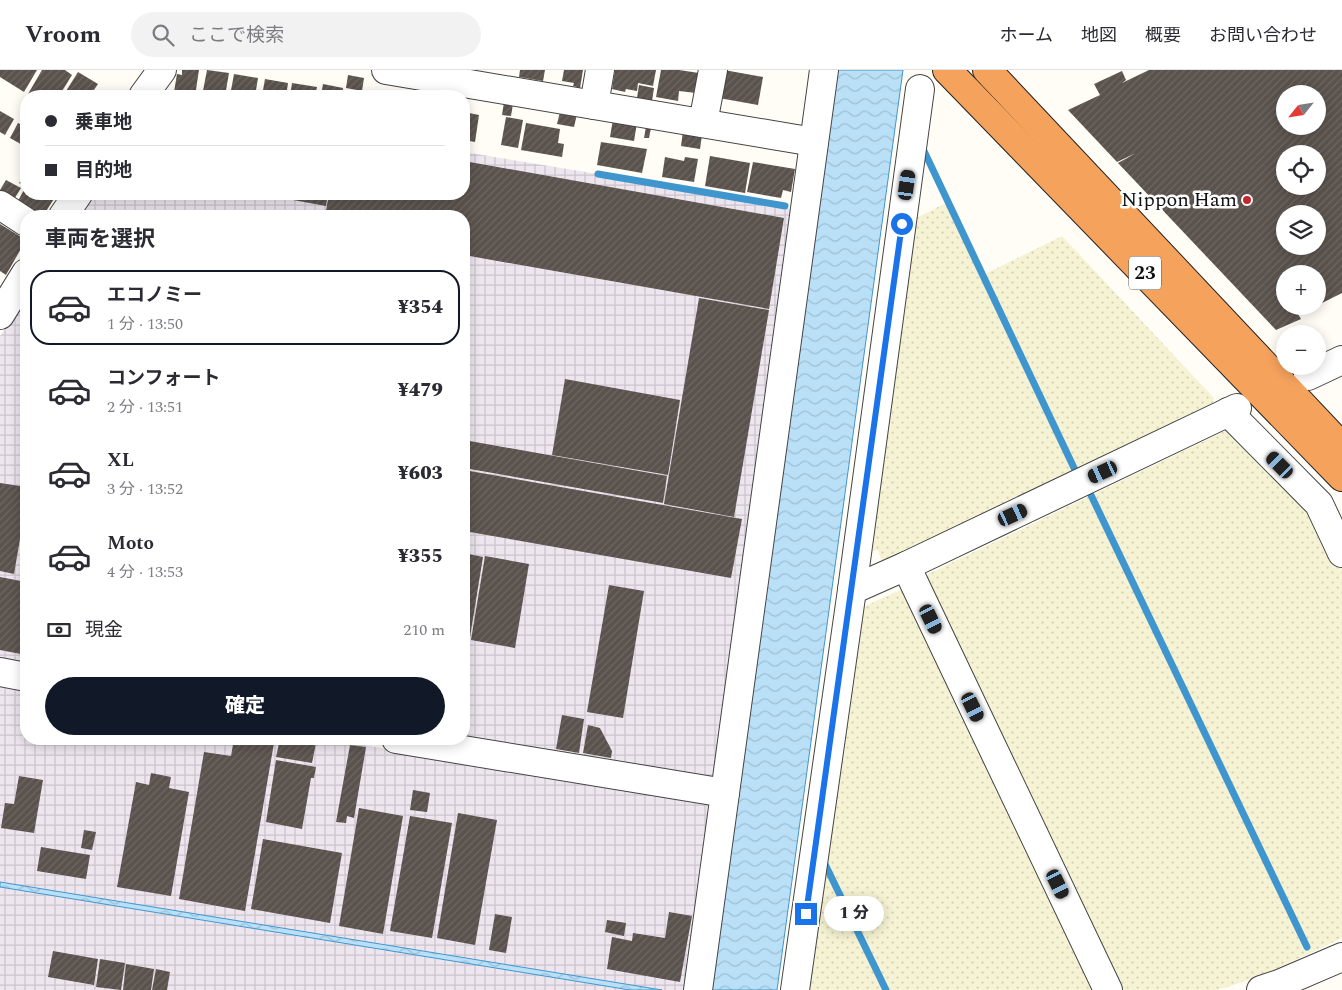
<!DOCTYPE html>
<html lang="ja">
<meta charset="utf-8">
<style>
body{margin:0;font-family:Spectral,"Noto Sans JP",serif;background:#f2f2f3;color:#2b2b33;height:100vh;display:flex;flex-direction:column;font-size:19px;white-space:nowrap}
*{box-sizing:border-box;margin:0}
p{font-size:16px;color:#7c7c81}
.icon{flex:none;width:28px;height:28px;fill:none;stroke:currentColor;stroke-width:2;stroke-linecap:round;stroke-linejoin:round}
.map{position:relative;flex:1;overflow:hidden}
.details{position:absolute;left:20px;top:140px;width:450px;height:535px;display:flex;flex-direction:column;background:#fff;border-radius:20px;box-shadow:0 2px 12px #0003}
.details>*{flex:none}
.hud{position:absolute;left:20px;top:20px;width:450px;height:110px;border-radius:20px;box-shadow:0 2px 12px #0003;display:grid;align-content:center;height:110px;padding:0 25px;background:#fff}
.needle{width:32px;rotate:240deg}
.tools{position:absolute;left:1276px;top:15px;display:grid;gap:10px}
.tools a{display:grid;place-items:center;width:50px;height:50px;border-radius:50%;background:#fff;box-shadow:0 2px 12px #0003;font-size:25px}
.end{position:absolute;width:22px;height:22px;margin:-11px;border:6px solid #1a73e8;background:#fff;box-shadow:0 0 0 2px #fff}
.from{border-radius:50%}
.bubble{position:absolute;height:35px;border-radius:18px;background:#fff;box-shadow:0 2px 12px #0003;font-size:16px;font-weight:800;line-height:35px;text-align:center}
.car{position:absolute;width:15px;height:30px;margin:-15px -8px;border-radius:6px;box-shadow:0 0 4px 1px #0007;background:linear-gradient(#222 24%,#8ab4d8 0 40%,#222 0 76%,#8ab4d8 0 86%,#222 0)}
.hud b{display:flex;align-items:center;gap:18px;height:48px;font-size:19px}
.hud b+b{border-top:1px solid #e1e1e2}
.hud i{width:12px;height:12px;background:#2b2b33}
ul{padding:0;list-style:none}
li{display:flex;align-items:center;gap:15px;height:75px;margin:0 10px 8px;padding:0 15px;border:2px solid transparent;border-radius:20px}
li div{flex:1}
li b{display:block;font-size:19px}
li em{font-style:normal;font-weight:800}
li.on{border-color:#111827}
li>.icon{width:45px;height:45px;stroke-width:1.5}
h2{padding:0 25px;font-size:22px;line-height:60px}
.pay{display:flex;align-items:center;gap:12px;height:55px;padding:0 25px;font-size:19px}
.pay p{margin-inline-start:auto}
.cta{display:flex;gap:10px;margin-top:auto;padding:10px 25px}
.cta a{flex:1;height:58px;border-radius:30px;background:#111827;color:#fff;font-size:20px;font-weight:800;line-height:58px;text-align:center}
header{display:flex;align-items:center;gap:30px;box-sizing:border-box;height:70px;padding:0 25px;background:#fff;border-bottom:1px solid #e1e1e2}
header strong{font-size:24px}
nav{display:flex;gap:28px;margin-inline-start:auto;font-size:18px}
.search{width:350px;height:45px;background:#f2f2f3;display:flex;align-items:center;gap:12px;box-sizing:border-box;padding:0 18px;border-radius:28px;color:#7c7c81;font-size:19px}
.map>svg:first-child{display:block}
.industrial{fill:url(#industrial-grid)}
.farmland{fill:url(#farmland-dots)}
.water{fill:url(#water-waves);stroke:#3f96cf}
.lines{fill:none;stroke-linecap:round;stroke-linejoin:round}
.stream{stroke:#3f96cf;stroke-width:7}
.building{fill:url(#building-hatch);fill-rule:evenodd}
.minor-casing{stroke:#444;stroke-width:30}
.highway-casing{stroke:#222;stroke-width:30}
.minor{stroke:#fff;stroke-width:28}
.highway{stroke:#f5a25d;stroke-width:28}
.route{stroke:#1a73e8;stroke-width:6}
.poi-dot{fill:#c4262e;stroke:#fff;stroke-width:2}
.labels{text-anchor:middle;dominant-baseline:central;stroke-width:5;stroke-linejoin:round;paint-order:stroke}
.shield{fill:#fff;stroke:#585858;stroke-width:1}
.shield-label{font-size:19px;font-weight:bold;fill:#111}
.poi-label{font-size:20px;fill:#111;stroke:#fff;text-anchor:end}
</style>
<header>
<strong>Vroom</strong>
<div class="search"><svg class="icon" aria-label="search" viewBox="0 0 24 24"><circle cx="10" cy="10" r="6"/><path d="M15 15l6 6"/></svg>ここで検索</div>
<nav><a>ホーム</a><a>地図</a><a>概要</a><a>お問い合わせ</a></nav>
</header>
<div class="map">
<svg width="1342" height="920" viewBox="0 0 1342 920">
<defs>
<pattern id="industrial-grid" width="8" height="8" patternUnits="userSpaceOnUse" patternTransform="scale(1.25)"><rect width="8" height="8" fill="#eee6ef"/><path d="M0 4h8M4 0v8" fill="none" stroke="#cbc4cc"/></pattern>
<pattern id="farmland-dots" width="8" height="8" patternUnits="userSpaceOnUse" patternTransform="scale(1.25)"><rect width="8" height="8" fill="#f6f3d4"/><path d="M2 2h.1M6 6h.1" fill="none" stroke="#d2cfb5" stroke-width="1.8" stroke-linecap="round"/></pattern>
<pattern id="water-waves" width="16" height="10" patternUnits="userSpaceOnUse" patternTransform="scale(1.25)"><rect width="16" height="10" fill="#b9e0f7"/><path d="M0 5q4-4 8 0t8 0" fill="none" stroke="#9ebfd3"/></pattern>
<pattern id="building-hatch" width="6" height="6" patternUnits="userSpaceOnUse" patternTransform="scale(1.25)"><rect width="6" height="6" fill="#5a524d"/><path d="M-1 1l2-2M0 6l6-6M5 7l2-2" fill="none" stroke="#6d6662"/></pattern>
</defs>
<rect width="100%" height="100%" fill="#fffdf5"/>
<g class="industrial">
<polygon points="464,82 598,104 798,140 719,714 464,669 464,146 80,146 95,124 464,124"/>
<polygon points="26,227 26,598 0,594 0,266"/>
<polygon points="0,616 26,620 26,669 325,669 712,731 686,920 662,920 0,812"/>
<polygon points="0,817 630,920 0,920"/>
</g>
<g class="farmland">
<polygon points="948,132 983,205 1062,166 1214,328 1211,341 883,496 878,480 864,483 910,151"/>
<polygon points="1231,358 1318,450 1342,500 1342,868 1270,902 1228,917 1215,920 1120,920 922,507"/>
<polygon points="907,517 1100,920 799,920 854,541"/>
</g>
<g class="water">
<polygon points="834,0 903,0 777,920 710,920"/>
<polygon points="0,812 662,920 630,920 0,817"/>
</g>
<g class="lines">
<g class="stream">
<polyline points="924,81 1075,400"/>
<polyline points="598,104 785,136"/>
<polyline points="1089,421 1307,877"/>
<polyline points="823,790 886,920"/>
</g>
</g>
<g class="building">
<polygon points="0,0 37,0 24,22 0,7"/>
<polygon points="42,0 65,0 72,5 59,26 32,26 28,24"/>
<polygon points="182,0 199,0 195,26 174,22 177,4 182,5"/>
<polygon points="207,0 229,3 225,26 202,26"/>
<polygon points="520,0 545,0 543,11 519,7"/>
<polygon points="564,0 583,0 580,18 573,16 574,13 562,11"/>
<polygon points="615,0 656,0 653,16 638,13 637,21 626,19 625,22 612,19"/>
<polygon points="661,0 679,0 699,3 696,23 679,21 678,31 656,27"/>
<polygon points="724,0 763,7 758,35 719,28"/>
<path d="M1149,0H1342V223L1318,235V204H1285V236H1315L1298,244L1301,249L1276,260L1118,93L1136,83L1117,92L1068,40L1100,25L1094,14L1122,1L1126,10L1122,13ZM1285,24H1318V56H1285ZM1285,84H1318V116H1285ZM1285,144H1318V176H1285Z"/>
<polygon points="78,2 98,14 90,26 63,26"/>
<polygon points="234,4 258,8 255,26 230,26"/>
<polygon points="348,5 364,8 362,21 346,18"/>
<polygon points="265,9 288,13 286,26 262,26"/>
<polygon points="292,13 317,17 315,26 290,26"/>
<polygon points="323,14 343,18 342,26 321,26"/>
<polygon points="639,15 654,18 652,31 637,28"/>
<polygon points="370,21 376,22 375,26 355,26 356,22 369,24"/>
<polygon points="504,32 513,34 511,46 502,45"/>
<polygon points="0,41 14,49 5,65 0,62"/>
<polygon points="464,42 479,45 475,72 464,70"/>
<polygon points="560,42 577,44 574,57 557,54"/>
<polygon points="506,47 523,50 518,78 501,75"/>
<polygon points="613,49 637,53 634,71 610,67"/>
<polygon points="26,52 26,77 10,68 18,53 24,56"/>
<polygon points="526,53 560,59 558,73 564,74 562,87 521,80"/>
<polygon points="646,57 651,58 649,68 644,68"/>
<polygon points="683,61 702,65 700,79 681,76"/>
<polygon points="601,72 647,79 642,103 597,95"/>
<polygon points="710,86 750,93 745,123 705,116"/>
<polygon points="665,87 684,91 685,87 698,89 694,112 662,107"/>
<polygon points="464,91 784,148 769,239 464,185 464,146 325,146 329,124 464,124"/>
<polygon points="753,92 795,99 791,122 783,120 781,128 747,122"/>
<polygon points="25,105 26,106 26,112 24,116 19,113"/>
<polygon points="6,110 21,118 13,131 0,123 0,120"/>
<polygon points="26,116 26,124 57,124 43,146 18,131"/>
<polygon points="260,124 328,124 326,136"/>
<polygon points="0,154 26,170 6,205 0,201"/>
<polygon points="699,228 769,240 734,447 664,434"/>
<polygon points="565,309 680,330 668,405 552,385"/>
<polygon points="464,370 667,406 663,433 464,398"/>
<polygon points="464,400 742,449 731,508 464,461"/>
<polygon points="0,413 26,417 26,434 14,504 0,501"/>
<polygon points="464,483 483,487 469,573 464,573"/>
<polygon points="485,486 529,494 515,578 471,570"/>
<polygon points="23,492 26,492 26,511 20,510"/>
<polygon points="0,507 26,512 26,585 0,580"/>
<polygon points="609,515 644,521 623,648 587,642"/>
<polygon points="464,579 470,580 465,612 464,612"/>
<polygon points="562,645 584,649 579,683 556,679"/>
<polygon points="588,655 600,658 612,681 611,688 583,683"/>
<polygon points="234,669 249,669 274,673 245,841 179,829 204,682 231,686"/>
<polygon points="280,669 292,669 316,673 312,693 276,687"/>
<polygon points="350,675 366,677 354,748 347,746 346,753 336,752"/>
<polygon points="276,690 316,697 314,708 311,708 302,759 266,752"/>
<polygon points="151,703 171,707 169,718 189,722 171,826 117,817 136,712 149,715"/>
<polygon points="19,706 43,710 34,763 1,758 5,733 14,734"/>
<polygon points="413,720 430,723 427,742 410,740"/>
<polygon points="359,738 403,746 383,864 339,856"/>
<polygon points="458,743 497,750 475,875 437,868"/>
<polygon points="410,746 452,753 432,868 390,861"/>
<polygon points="84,760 96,762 92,780 81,778"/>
<polygon points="263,769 342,783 330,853 251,839"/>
<polygon points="41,777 90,785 86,809 37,801"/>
<polygon points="669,842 692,846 680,912 607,899 612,867 632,871 633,863 665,868"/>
<polygon points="495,844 512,847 506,883 489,880"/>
<polygon points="607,850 626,853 624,866 605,862"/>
<polygon points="53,881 98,889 94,915 48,907"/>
<polygon points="100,889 125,893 121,920 96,917"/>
<polygon points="126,894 154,899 151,920 123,920"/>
<polygon points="156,899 170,902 167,920 152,920"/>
</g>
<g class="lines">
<defs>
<g id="minor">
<polyline points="386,0 814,72"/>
<polyline points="143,26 162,0"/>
<polyline points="594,35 600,0"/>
<polyline points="703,53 713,0"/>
<polyline points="0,135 26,152"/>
<polyline points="63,146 78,124"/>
<polyline points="0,245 26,203"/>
<polyline points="1308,306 1342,290"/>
<polyline points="1228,342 1319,434 1342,483"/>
<polyline points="852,520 906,496"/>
<polyline points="0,602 26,607"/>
<polyline points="396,669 725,723 698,920"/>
<polyline points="725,723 824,0"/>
<polyline points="795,920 852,520 920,19"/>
<polyline points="1108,920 906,496 1237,338"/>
<polyline points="1261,920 1279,914 1342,887"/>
</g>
<g id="highway">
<polyline points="947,0 1342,407"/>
<polyline points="987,0 1342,377"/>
</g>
</defs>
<use href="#minor" class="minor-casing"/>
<use href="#highway" class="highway-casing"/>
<use href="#minor" class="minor"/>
<use href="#highway" class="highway"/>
</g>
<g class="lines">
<polyline class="route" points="806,844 902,154"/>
</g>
<circle class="poi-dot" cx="1247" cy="130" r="5"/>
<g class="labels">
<rect class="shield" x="1129" y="186.5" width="32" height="33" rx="4"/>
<g class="shield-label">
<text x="1145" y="203">23</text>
</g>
<g class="poi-label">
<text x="1237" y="130">Nippon Ham</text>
</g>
</g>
</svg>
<div class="tools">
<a><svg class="needle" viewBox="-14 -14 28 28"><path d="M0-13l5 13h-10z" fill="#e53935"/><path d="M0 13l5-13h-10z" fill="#7c7c81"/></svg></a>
<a><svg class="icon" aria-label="locate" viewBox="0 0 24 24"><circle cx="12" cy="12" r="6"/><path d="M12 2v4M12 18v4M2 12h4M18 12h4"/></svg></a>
<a><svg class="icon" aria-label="layers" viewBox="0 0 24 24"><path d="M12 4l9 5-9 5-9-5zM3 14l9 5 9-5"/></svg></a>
<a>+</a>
<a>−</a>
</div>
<i class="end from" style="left:902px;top:154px"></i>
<i class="end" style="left:806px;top:844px"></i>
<div class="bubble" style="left:824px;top:826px;width:60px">1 分</div>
<i class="car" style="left:907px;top:115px;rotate:8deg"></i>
<i class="car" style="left:1280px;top:395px;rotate:315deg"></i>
<i class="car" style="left:1103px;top:402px;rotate:245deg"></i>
<i class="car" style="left:1013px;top:445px;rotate:65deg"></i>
<i class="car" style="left:931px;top:549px;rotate:154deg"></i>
<i class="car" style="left:973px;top:637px;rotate:154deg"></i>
<i class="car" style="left:1058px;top:814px;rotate:154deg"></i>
<div class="hud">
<b><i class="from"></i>乗車地</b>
<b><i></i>目的地</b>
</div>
<section class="details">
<h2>車両を選択</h2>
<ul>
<li class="on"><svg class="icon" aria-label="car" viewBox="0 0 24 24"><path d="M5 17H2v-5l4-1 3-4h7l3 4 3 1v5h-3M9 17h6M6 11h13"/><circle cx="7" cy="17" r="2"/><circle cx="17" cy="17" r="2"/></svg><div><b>エコノミー</b><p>1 分 · 13:50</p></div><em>¥354</em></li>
<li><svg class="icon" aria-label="car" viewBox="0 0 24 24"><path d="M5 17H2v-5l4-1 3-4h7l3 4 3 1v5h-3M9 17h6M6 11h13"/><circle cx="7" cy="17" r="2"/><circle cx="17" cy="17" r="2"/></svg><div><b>コンフォート</b><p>2 分 · 13:51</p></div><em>¥479</em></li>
<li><svg class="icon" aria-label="car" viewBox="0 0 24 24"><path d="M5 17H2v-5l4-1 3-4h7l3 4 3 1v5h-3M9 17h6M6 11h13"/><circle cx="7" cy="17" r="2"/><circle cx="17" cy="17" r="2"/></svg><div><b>XL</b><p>3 分 · 13:52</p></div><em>¥603</em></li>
<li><svg class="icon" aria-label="car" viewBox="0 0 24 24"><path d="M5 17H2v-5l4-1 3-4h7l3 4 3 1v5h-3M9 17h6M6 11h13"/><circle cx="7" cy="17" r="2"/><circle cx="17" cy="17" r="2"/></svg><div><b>Moto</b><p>4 分 · 13:53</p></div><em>¥355</em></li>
</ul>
<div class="pay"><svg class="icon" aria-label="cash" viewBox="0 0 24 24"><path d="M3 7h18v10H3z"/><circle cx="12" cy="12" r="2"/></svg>現金<p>210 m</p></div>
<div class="cta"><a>確定</a></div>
</section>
</div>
